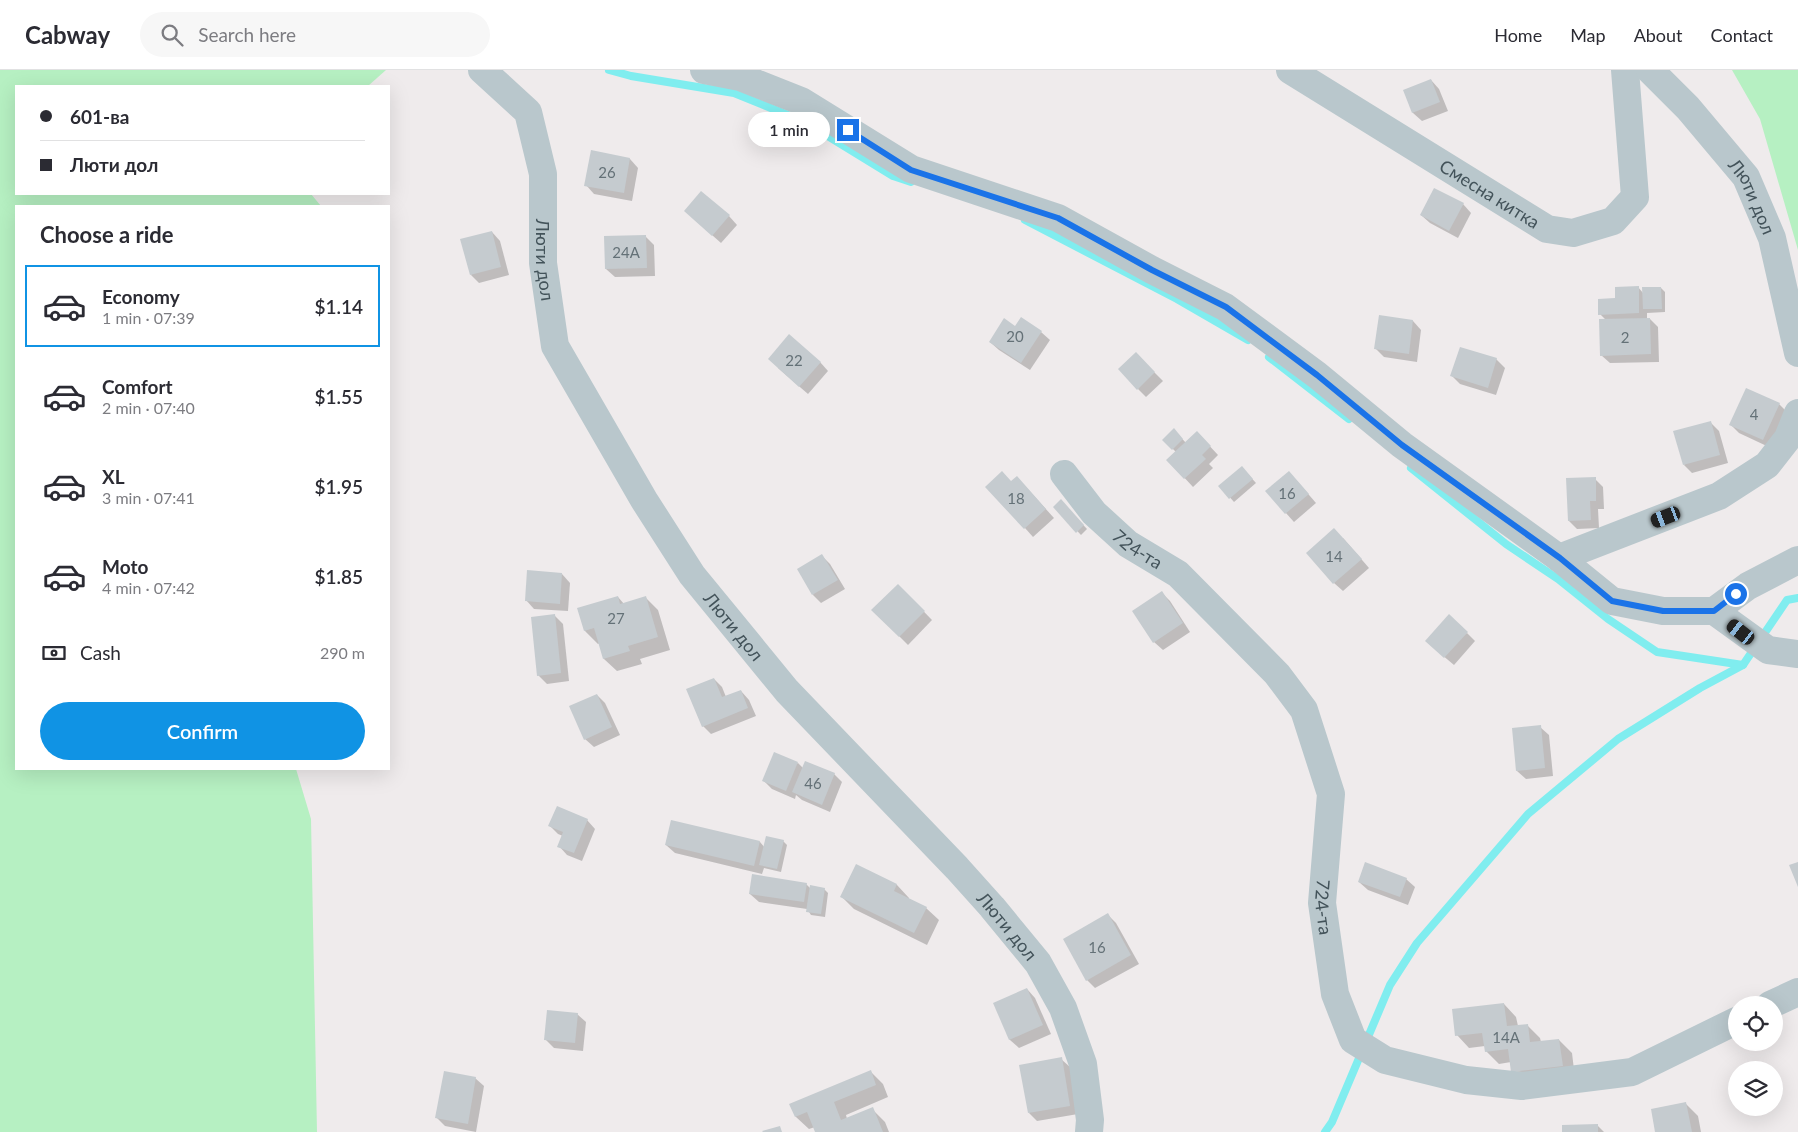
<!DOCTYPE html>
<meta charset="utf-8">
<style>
body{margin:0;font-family:Lato,sans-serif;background:#f7f7f7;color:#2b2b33;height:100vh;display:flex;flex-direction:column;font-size:19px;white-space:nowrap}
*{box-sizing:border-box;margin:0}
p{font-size:16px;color:#7c7c81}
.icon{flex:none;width:28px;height:28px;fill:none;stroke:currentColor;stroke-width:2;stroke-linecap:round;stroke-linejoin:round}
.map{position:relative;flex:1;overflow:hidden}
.details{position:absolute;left:15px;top:135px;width:375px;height:565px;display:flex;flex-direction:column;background:#fff;border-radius:0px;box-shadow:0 5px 20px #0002}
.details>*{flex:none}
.top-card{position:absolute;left:15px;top:15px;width:375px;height:110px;border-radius:0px;box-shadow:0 5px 20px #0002;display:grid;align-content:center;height:110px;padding:0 25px;background:#fff}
.buttons{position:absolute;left:1728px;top:926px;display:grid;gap:10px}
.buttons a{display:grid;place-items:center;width:55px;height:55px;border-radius:50%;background:#fff;box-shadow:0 5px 20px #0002;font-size:25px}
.end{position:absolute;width:22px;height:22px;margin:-11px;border:6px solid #1a73e8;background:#fff;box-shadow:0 0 0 2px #fff}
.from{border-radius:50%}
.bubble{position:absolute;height:35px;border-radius:18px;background:#fff;box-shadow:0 5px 20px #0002;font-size:16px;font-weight:600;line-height:35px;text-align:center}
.car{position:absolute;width:15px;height:30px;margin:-15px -8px;border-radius:6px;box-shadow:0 0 4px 1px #0007;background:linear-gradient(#222 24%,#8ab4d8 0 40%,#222 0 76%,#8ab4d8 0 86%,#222 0)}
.top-card b{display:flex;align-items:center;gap:18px;height:48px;font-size:19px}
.top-card b+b{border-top:1px solid #e1e1e2}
.top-card i{width:12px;height:12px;background:#2b2b33}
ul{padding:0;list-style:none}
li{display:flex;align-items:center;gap:15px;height:82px;margin:0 10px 8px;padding:0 15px;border:2px solid transparent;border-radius:0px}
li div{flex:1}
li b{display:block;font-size:19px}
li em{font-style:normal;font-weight:600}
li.on{border-color:#1093e4}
li>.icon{width:45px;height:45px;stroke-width:1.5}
h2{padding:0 25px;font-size:22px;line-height:60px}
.pay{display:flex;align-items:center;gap:12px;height:55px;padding:0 25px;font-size:19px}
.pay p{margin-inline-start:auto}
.cta{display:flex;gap:10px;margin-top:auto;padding:10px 25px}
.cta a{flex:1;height:58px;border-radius:30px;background:#1093e4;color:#fff;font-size:20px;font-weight:600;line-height:58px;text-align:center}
header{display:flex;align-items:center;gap:30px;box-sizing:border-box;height:70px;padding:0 25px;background:#fff;border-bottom:1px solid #e1e1e2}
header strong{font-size:24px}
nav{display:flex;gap:28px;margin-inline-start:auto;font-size:18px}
.search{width:350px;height:45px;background:#f7f7f7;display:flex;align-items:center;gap:12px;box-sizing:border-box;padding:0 18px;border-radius:28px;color:#7c7c81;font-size:19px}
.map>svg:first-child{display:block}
.green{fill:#b6f0c2}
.shadow{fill:#0003}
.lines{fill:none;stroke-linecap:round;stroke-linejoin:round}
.stream{stroke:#80edef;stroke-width:8}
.building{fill:#c5cbcf}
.minor{stroke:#b9c7cc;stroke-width:28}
.route{stroke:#1a73e8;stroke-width:6}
.labels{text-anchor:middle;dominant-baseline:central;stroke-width:5;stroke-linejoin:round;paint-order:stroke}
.number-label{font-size:15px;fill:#647177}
.street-label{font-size:18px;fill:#43535a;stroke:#fff}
</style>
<header>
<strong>Cabway</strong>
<div class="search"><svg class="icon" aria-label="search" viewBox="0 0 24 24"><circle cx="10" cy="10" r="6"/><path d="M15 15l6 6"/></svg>Search here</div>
<nav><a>Home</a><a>Map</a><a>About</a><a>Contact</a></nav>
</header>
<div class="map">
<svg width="1798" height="1062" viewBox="0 0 1798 1062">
<rect width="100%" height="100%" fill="#efebec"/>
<g class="green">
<polygon points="0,0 386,0 368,16 16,16 16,124 311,124 321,136 16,136 16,699 296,699 311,749 317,1062 0,1062"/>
<polygon points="1732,0 1798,0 1798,180 1760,49"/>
</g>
<g class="shadow">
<polygon points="1431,10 1439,19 1448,41 1422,51 1413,43 1405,21"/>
<polygon points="592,82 630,89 638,98 632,131 594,124 586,115"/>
<polygon points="1463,134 1471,143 1458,168 1430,153 1421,145"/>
<polygon points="729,146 737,155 721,173 694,149"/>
<polygon points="492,162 500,171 509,205 479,213 471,205"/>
<polygon points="645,166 654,175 655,206 615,207 606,199"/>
<polygon points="1638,217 1643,223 1661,218 1665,222 1665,242 1647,243 1647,249 1650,249 1658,257 1659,292 1610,293 1601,285 1606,250 1600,244 1616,230"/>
<polygon points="1380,247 1413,251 1421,260 1417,292 1384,287 1376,279"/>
<polygon points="1041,262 1050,270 1030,300 999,280 990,272"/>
<polygon points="1496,289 1505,298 1496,325 1460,314 1452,306"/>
<polygon points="820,292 828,301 808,324 778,298"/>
<polygon points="1144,292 1163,311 1146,327 1138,319"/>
<polygon points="1779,334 1787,342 1771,378 1739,363 1731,355"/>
<polygon points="1710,352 1719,361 1728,393 1692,403 1684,395"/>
<polygon points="1174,360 1186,373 1205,371 1218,385 1209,394 1213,398 1193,417 1168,390 1176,382 1164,370"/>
<polygon points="1245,401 1256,413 1234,432 1220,416"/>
<polygon points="1595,409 1603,417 1604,439 1598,439 1599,458 1577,459 1569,451"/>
<polygon points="1297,411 1316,433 1294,452 1267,422"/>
<polygon points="1025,416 1054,448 1033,467 1025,458"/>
<polygon points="1061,431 1087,459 1081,465 1055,437"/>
<polygon points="1343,468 1369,498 1343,521 1334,513"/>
<polygon points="822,486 830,494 845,519 821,533 813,525"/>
<polygon points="562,504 570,513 568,541 534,539 526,530"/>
<polygon points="898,515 932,550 908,575 873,540"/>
<polygon points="1162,523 1170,531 1190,562 1163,580 1154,572"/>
<polygon points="618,527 624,534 645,527 658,540 670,580 640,589 642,594 617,601 604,589 600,573 598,574 585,561 579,539"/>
<polygon points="554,545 563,554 569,611 547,614 538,605"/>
<polygon points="1467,563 1475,571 1454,595 1435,579"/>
<polygon points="714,609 722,617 726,627 741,621 749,630 756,646 711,664 703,656"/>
<polygon points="597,625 605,633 620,665 594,677 585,669"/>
<polygon points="1540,657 1549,665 1553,706 1526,709 1517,701"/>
<polygon points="798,693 803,698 834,704 842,712 830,742 802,730 796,725 795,729 772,719 763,710"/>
<polygon points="587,750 595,759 582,791 567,785 559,776 563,766 558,764 550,756"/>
<polygon points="783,771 787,775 781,802 764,798 762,804 675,783 666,775 760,772 765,778"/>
<polygon points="857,796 897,815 909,828 909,829 926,838 939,850 927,875 854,839 842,827"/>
<polygon points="1406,809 1415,817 1408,835 1368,820 1359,812"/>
<polygon points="806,814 810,818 824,819 828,823 825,847 811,845 807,839 759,832 750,824"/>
<polygon points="1108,845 1116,853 1139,894 1095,918 1087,910"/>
<polygon points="1027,919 1035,928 1051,964 1019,978 1010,970 995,934"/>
<polygon points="1504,934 1516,947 1518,956 1527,955 1540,968 1541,972 1559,970 1572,983 1575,1008 1512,1001 1511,992 1499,994 1486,981 1485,976 1469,978 1457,965"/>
<polygon points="577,944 586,952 583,981 554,978 546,970"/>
<polygon points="1061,989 1070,997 1078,1044 1037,1051 1029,1043"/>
<polygon points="871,1002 883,1014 888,1027 846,1045 847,1049 872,1039 885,1052 889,1062 817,1062 815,1057 809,1059 796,1047 791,1034"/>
<polygon points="475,1008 484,1016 476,1062 445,1056 437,1048"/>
<polygon points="1685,1033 1698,1046 1701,1062 1657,1062"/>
<polygon points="1597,1055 1604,1062 1563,1062"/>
</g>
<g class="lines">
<g class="stream">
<polyline points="609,0 631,6 734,23 805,52 893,106 911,112"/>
<polyline points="1025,150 1177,229 1248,270"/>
<polyline points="1269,287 1349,349"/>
<polyline points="1411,398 1506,474 1558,509 1608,549 1657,582 1743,595 1787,530 1798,528"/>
<polyline points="1325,1062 1332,1052 1390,915 1417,873 1528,744 1618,669 1700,618 1743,595"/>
</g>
</g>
<g class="building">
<polygon points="1431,9 1440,32 1412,43 1403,20"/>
<polygon points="591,80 630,88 624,123 584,116"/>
<polygon points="1434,118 1464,133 1449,161 1420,145"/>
<polygon points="701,121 730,145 712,166 684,141"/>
<polygon points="492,161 501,197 470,205 460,169"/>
<polygon points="646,165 647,198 605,199 604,166"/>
<polygon points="1639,216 1639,243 1598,245 1598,229 1615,228 1615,217"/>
<polygon points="1642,217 1661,217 1662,239 1643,239"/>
<polygon points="1379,245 1413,250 1409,284 1374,279"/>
<polygon points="1021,247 1042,261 1021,293 989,272 1004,248 1015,256"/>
<polygon points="1650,248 1651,284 1600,286 1599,249"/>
<polygon points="789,264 821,292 799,317 768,289"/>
<polygon points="1460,277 1497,288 1488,318 1450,306"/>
<polygon points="1136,282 1155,302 1137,320 1118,299"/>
<polygon points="1746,318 1780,333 1763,370 1729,355"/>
<polygon points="1711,351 1720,385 1683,395 1673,361"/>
<polygon points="1174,358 1183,369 1172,380 1162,370"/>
<polygon points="1197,361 1211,376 1202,385 1206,389 1184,409 1166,390"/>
<polygon points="1242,396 1253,409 1229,429 1218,416"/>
<polygon points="1002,401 1011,411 1017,406 1046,439 1024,459 985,417"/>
<polygon points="1289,401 1309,424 1285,444 1265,421"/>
<polygon points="1596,407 1596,431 1590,431 1591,450 1568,451 1566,408"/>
<polygon points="1061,429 1084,455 1076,463 1053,437"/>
<polygon points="1334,458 1362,489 1333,514 1306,483"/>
<polygon points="822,484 838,510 812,525 797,499"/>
<polygon points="527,500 562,503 560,534 525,531"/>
<polygon points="898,514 925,541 899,567 871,540"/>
<polygon points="1162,521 1183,553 1153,573 1132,541"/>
<polygon points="618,526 620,534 646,526 658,567 628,576 630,581 603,589 594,558 584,561 577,538"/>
<polygon points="555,544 561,603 537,606 531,547"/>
<polygon points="1449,544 1468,562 1444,588 1425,571"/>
<polygon points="714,608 722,627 741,620 748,638 702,657 686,619"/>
<polygon points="597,624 612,657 584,670 569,636"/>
<polygon points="1541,655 1545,698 1516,701 1512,658"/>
<polygon points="774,682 798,692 786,721 762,711"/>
<polygon points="805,691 835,703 822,735 792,722"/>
<polygon points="557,736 588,749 574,783 557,777 563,762 548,756"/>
<polygon points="671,750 760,771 754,796 665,775"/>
<polygon points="766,766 784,770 777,799 759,795"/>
<polygon points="1365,792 1407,808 1400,827 1358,812"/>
<polygon points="1798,792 1798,817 1789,795"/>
<polygon points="856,794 897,814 894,821 927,837 914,863 840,827"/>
<polygon points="752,804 807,813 804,832 749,824"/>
<polygon points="810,815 825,818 821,844 806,842"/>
<polygon points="1108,843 1131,885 1086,911 1063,869"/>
<polygon points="1027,918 1043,955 1009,970 993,933"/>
<polygon points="1504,933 1507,956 1528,954 1530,972 1559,969 1563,996 1511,1002 1508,979 1485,982 1482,963 1455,966 1452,939"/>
<polygon points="547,940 578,943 575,973 544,970"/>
<polygon points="1062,987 1070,1036 1028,1043 1019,995"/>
<polygon points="871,1000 876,1015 834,1032 841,1050 873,1037 883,1062 815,1062 807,1042 795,1047 789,1034"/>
<polygon points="444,1001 476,1007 468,1054 435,1048"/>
<polygon points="1686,1032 1692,1062 1655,1062 1651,1039"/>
<polygon points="1598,1054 1598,1062 1562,1062 1562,1055"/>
<polygon points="780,1056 782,1062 763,1062 762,1061"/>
</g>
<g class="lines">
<g class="minor">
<path id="s1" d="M482,0L528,42L543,104V193L555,276L644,430L692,505L787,621L957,798L992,837L1038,893L1063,938L1083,994L1090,1050L1089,1062"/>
<polyline points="704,0 740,7 801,31 911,99 1058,148 1152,200 1225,237 1317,305 1402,375 1559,488 1612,531 1663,541 1714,541"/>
<path id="s2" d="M1290,0L1547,159L1573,163L1613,151L1635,127L1625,0"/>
<path id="s3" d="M1650,0L1688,38L1746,107L1772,168L1798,283"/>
<path id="s4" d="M1064,404L1094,443L1128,474L1178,504L1277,604L1304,640L1331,724L1322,833L1335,924L1353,970L1385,990L1466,1010L1522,1016L1632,1002L1736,951"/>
<polyline points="1559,488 1719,426 1767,395 1788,368 1798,343"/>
<polyline points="1714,541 1748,516 1798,490"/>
<polyline points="1714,541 1768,580 1798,584"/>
<polyline points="1770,935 1798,922"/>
</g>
</g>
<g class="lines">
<polyline class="route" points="848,60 911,100 1058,148 1152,200 1226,237 1317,305 1402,375 1560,488 1612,531 1663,541 1714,541 1736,524"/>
</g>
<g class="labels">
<g class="number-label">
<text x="607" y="102">26</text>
<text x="626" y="182">24А</text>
<text x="1015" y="266">20</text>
<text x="1625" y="267">2</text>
<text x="794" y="290">22</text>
<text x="1754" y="344">4</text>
<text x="1287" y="423">16</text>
<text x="1016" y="428">18</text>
<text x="1334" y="486">14</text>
<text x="616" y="548">27</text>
<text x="813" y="713">46</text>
<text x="1097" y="877">16</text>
<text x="1506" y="967">14А</text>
</g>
<g class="street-label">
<text stroke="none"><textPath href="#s2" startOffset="235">Смесна китка</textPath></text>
<text stroke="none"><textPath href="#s3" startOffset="164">Люти дол</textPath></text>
<text stroke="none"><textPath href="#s1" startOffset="212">Люти дол</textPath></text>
<text stroke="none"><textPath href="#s4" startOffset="106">724-та</textPath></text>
<text stroke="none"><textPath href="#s1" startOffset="632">Люти дол</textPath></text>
<text stroke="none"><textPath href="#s4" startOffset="541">724-та</textPath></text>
<text stroke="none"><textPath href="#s1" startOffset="1038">Люти дол</textPath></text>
</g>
</g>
</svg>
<div class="buttons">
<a><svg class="icon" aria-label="locate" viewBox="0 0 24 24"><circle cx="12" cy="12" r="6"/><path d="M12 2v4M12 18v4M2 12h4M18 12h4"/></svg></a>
<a><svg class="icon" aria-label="layers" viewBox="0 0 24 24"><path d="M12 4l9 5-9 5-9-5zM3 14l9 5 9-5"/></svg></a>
</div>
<i class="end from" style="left:1736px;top:524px"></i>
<i class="end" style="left:848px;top:60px"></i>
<div class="bubble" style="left:748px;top:42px;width:82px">1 min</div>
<i class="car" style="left:1666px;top:447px;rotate:249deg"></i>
<i class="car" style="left:1741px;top:562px;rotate:308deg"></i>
<div class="top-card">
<b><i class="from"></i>601-ва</b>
<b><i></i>Люти дол</b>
</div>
<section class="details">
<h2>Choose a ride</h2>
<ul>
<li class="on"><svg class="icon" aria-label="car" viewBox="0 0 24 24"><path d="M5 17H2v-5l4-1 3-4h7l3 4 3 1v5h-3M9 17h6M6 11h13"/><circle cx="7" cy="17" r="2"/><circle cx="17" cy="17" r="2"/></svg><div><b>Economy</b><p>1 min · 07:39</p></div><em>$1.14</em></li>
<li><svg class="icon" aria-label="car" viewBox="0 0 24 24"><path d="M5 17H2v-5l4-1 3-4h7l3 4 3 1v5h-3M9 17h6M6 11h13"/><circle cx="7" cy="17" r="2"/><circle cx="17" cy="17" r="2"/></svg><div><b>Comfort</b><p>2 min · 07:40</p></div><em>$1.55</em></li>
<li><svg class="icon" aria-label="car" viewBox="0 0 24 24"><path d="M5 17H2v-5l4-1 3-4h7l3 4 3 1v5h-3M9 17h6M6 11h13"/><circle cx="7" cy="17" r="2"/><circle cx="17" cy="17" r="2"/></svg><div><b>XL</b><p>3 min · 07:41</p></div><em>$1.95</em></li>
<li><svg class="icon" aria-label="car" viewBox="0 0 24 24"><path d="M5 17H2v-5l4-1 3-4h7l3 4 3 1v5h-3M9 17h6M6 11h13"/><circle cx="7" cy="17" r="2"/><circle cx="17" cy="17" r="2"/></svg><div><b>Moto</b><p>4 min · 07:42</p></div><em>$1.85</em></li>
</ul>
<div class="pay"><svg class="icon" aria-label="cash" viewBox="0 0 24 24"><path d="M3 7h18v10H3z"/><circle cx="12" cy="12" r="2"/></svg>Cash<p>290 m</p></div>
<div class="cta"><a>Confirm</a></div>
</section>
</div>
